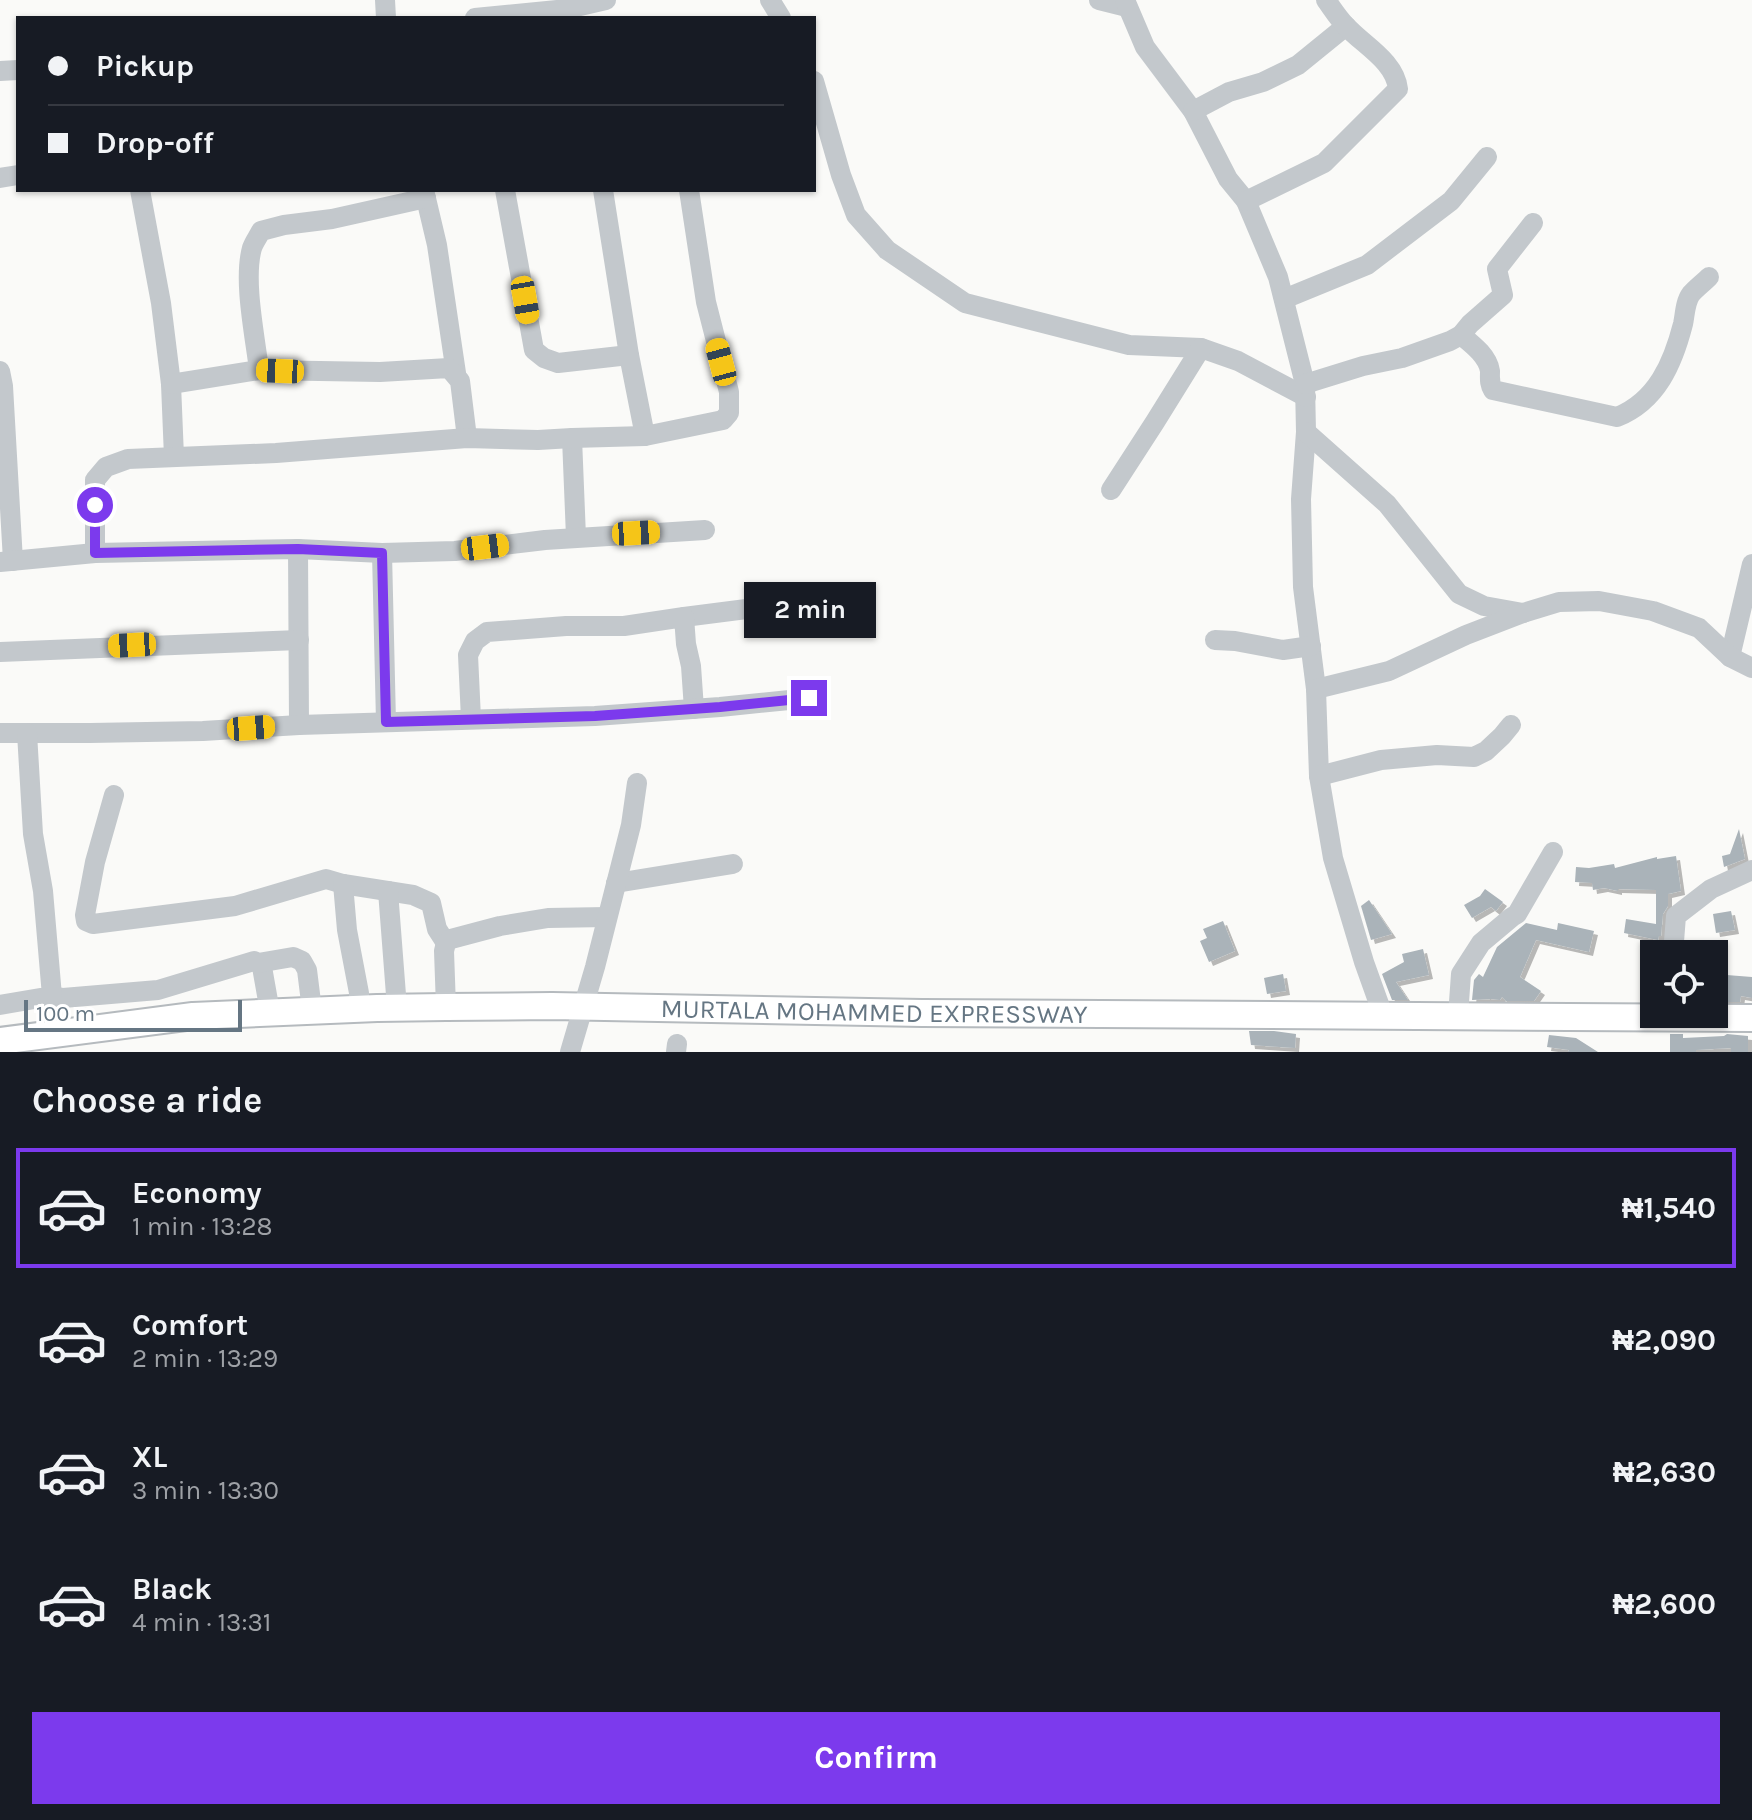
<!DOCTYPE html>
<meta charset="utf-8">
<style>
body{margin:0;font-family:Karla,sans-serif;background:#20242c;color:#f1f3f6;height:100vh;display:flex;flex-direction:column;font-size:30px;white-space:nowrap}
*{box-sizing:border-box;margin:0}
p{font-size:26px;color:#9ea1a6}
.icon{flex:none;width:44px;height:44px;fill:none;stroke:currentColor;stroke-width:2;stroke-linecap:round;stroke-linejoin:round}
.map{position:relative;height:1052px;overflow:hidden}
.drawer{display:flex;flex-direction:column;background:#171b24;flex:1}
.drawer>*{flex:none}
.hud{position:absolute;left:16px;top:16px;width:800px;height:176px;border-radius:0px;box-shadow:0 2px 6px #0004;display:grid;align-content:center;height:176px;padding:0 32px;background:#171b24}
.buttons{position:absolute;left:1640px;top:940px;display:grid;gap:16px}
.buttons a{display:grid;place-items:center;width:88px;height:88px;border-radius:0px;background:#171b24;box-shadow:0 2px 6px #0004;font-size:40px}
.scale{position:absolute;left:24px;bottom:20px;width:218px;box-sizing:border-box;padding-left:8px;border:4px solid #657683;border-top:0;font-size:22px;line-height:28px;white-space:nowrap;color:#657683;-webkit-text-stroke:6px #fff;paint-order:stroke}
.end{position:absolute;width:36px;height:36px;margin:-18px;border:10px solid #7c3aed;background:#fff;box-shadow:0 0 0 4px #fff}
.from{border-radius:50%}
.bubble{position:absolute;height:56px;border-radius:0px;background:#171b24;box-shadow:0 2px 6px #0004;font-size:26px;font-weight:700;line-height:56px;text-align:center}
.car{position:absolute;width:24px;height:48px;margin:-24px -12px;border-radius:10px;box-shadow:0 0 6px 2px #0007;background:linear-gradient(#f5c518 24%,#345 0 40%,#f5c518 0 76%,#345 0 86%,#f5c518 0)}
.hud b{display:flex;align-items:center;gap:28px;height:76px;font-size:30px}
.hud b+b{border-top:2px solid #363941}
.hud i{width:20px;height:20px;background:#f1f3f6}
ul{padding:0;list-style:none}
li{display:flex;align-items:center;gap:24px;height:120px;margin:0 16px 12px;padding:0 16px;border:4px solid transparent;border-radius:0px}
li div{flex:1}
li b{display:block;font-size:30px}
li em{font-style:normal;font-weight:700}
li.on{border-color:#7c3aed}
li>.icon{width:72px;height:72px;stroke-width:1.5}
h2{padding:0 32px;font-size:36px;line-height:96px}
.cta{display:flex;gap:16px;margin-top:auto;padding:16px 32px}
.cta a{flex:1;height:92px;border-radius:0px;background:#7c3aed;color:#fff;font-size:32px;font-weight:700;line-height:92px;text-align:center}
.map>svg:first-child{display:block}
.building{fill:#aab3b9;filter:url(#shadow)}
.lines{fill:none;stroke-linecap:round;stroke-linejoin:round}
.major-casing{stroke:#b5babe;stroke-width:30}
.minor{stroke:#c3c8cc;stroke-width:20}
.major{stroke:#fff;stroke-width:26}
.route{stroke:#7c3aed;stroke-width:10}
.labels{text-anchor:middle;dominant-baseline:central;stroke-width:8;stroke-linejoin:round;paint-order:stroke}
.street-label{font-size:26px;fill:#657683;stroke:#fff}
</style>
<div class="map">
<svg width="1752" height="1052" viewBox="0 0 1752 1052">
<defs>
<filter id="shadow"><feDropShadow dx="4" dy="4" stdDeviation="0" flood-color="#0004"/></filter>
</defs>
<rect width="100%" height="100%" fill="#fafaf8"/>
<g class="building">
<polygon points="1739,829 1745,859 1724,867 1722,856 1730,854"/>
<polygon points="1676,856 1681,891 1668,894 1668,906 1663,914 1661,936 1659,936 1658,940 1624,933 1626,919 1656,924 1656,890 1618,889 1618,891 1604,888 1593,890 1592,883 1575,882 1576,867 1589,868 1614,864 1615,868 1657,857 1657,859"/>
<polygon points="1485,889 1503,902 1496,911 1491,907 1472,918 1464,905 1480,896"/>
<polygon points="1369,900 1392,934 1371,940 1361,906"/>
<polygon points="1731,911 1735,930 1716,933 1713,914"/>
<polygon points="1223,921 1235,951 1209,962 1200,941 1207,938 1203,929"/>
<polygon points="1526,923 1557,930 1558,923 1594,931 1589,952 1536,940 1520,977 1541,991 1534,1001 1506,1001 1502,997 1500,1000 1491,999 1472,1000 1474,980 1479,974 1483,977 1497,947"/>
<polygon points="1423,949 1429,975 1396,982 1408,1000 1392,1000 1382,974 1404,962 1402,954"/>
<polygon points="1283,974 1286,991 1267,994 1264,978"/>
<polygon points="1714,974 1752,977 1752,998 1741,996 1740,1002 1714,1002"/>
<polygon points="1249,1031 1274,1031 1296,1034 1295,1048 1251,1045"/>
<polygon points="1670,1034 1683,1034 1683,1038 1724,1036 1727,1034 1748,1036 1748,1052 1731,1052 1731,1048 1696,1050 1696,1052 1670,1052"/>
<polygon points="1549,1035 1576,1038 1598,1052 1568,1052 1569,1050 1547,1047"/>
</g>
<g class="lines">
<defs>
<g id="major">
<path id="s1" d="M0,1041L193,1016L377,1008L446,1007L552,1006L922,1013L1752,1018"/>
</g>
</defs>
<use href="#major" class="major-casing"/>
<g class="minor">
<polyline points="385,0 386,18"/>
<polyline points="770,0 781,18"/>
<polyline points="1099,0 1127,7"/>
<polyline points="1125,0 1145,47 1193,111 1228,179 1246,201 1278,277 1305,384 1306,432 1301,499 1303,587 1316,689 1319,776 1333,858 1364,962 1383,1015"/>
<polyline points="475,18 567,9 606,0"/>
<polyline points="0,71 18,70"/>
<polyline points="814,81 841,175 856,215 887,250 965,303 1129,345 1201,348 1238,361 1306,397"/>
<polyline points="1193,111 1229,92 1263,82 1298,65 1346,26"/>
<polyline points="0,178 18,175"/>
<polyline points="140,190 161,303 171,384 174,457"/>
<polyline points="424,190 437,245 456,373"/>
<polyline points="505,190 534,350 544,358 558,363 629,355"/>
<polyline points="603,190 629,355 645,436"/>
<path d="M1246,201L1324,163L1398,89C1395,61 1363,45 1346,26C1338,18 1332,8 1326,0"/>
<polyline points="1284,299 1367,265 1451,201 1487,157"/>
<path d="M1461,335C1472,344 1488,356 1490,371C1490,379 1489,383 1493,390L1617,417C1657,401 1673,363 1683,324C1685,315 1685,302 1691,294C1696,288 1703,283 1709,277"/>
<path d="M259,370C255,336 243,280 252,248C254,242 258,237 261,231L284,225L332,219L426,198"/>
<polyline points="0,371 3,386 13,561"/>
<polyline points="171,384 259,370 380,372 449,368 460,381 467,438"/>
<polyline points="1305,384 1363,366 1402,358 1450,341 1461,335 1470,324 1503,295 1497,269 1533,223"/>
<polyline points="1306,432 1387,504 1459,594 1484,606 1523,613"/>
<polyline points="572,438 576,537"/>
<polyline points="1111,490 1155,422 1201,348"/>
<polyline points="298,549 299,725"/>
<polyline points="95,553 95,480 106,467 128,459 276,453 467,438 538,440 572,438 645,436 723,420 729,413 729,392 706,302 689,190"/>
<polyline points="382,553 386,722"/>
<polyline points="0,562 95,553 298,549 382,553 455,551 545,540 705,530"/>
<polyline points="684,617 762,607"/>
<polyline points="1215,640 1235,641 1283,650 1311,646"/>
<polyline points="0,652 299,640"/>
<polyline points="1730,657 1752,564"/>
<polyline points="1316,689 1389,671 1466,635 1523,613 1559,602 1599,601 1653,611 1699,628 1730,657 1752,668"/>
<polyline points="471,719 468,655 475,641 487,632 566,626 624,626 684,617 686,644 691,666 694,709"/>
<polyline points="0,733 90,733 203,731 299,725 595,716 720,707 809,698"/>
<polyline points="1319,776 1381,760 1437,755 1474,757 1486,751 1502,736 1511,725"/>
<polyline points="114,795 95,862 85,915 86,921 93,924 235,906 326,879 343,884 413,895 431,903 437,929 446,943"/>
<polyline points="616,883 733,864"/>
<polyline points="343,884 347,930 359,993 359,1009"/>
<polyline points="388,891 397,1008"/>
<polyline points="1673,954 1676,916 1711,889 1752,870"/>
<polyline points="258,963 262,967 270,1012"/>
<polyline points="52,996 63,998 158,990 254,961 258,963 293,957 302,961 307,970 312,1010"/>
<polyline points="0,1005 52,996 43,891 33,834 27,733"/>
<polyline points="446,1007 444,951 446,943 451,939 500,926 548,918 607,917"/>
<polyline points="1458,1016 1461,974 1481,943 1512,917 1517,914 1553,852"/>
<polyline points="1646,1017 1654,997"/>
<polyline points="570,1052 595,967 631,825 637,783"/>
<polyline points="676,1052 677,1044"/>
</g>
<use href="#major" class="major"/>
</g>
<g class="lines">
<polyline class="route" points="95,505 95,553 298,549 382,553 386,722 595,716 720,707 809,698"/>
</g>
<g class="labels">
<g class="street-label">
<text stroke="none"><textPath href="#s1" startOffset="876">MURTALA MOHAMMED EXPRESSWAY</textPath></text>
</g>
</g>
</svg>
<div class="buttons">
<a><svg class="icon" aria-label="locate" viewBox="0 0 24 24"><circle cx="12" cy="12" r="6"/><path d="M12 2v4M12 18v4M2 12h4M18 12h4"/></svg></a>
</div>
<div class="scale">100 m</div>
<i class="end from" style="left:95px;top:505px"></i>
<i class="end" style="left:809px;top:698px"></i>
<div class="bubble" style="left:744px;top:582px;width:132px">2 min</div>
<i class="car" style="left:525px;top:300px;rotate:170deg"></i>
<i class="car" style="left:721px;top:362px;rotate:345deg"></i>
<i class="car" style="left:280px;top:371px;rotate:272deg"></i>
<i class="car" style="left:636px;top:533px;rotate:87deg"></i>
<i class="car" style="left:485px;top:547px;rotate:83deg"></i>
<i class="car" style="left:132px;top:645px;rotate:267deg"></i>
<i class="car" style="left:251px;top:728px;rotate:86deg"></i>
<div class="hud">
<b><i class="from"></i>Pickup</b>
<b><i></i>Drop-off</b>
</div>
</div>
<section class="drawer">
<h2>Choose a ride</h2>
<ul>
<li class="on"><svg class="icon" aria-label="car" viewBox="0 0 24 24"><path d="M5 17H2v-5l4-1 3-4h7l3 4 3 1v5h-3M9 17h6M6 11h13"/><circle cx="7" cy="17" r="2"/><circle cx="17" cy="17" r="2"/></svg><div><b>Economy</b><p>1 min · 13:28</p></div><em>₦1,540</em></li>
<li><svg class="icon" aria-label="car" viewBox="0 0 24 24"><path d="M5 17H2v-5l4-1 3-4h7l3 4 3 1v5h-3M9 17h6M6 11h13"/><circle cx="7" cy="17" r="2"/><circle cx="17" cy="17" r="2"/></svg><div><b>Comfort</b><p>2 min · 13:29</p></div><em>₦2,090</em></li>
<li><svg class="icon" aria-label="car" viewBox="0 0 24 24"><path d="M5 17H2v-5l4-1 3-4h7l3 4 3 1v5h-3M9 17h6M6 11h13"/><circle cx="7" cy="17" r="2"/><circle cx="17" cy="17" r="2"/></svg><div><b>XL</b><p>3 min · 13:30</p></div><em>₦2,630</em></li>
<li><svg class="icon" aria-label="car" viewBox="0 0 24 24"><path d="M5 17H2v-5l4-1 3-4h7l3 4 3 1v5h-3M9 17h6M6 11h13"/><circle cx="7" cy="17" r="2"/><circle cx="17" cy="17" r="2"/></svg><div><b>Black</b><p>4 min · 13:31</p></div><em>₦2,600</em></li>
</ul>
<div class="cta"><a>Confirm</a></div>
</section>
